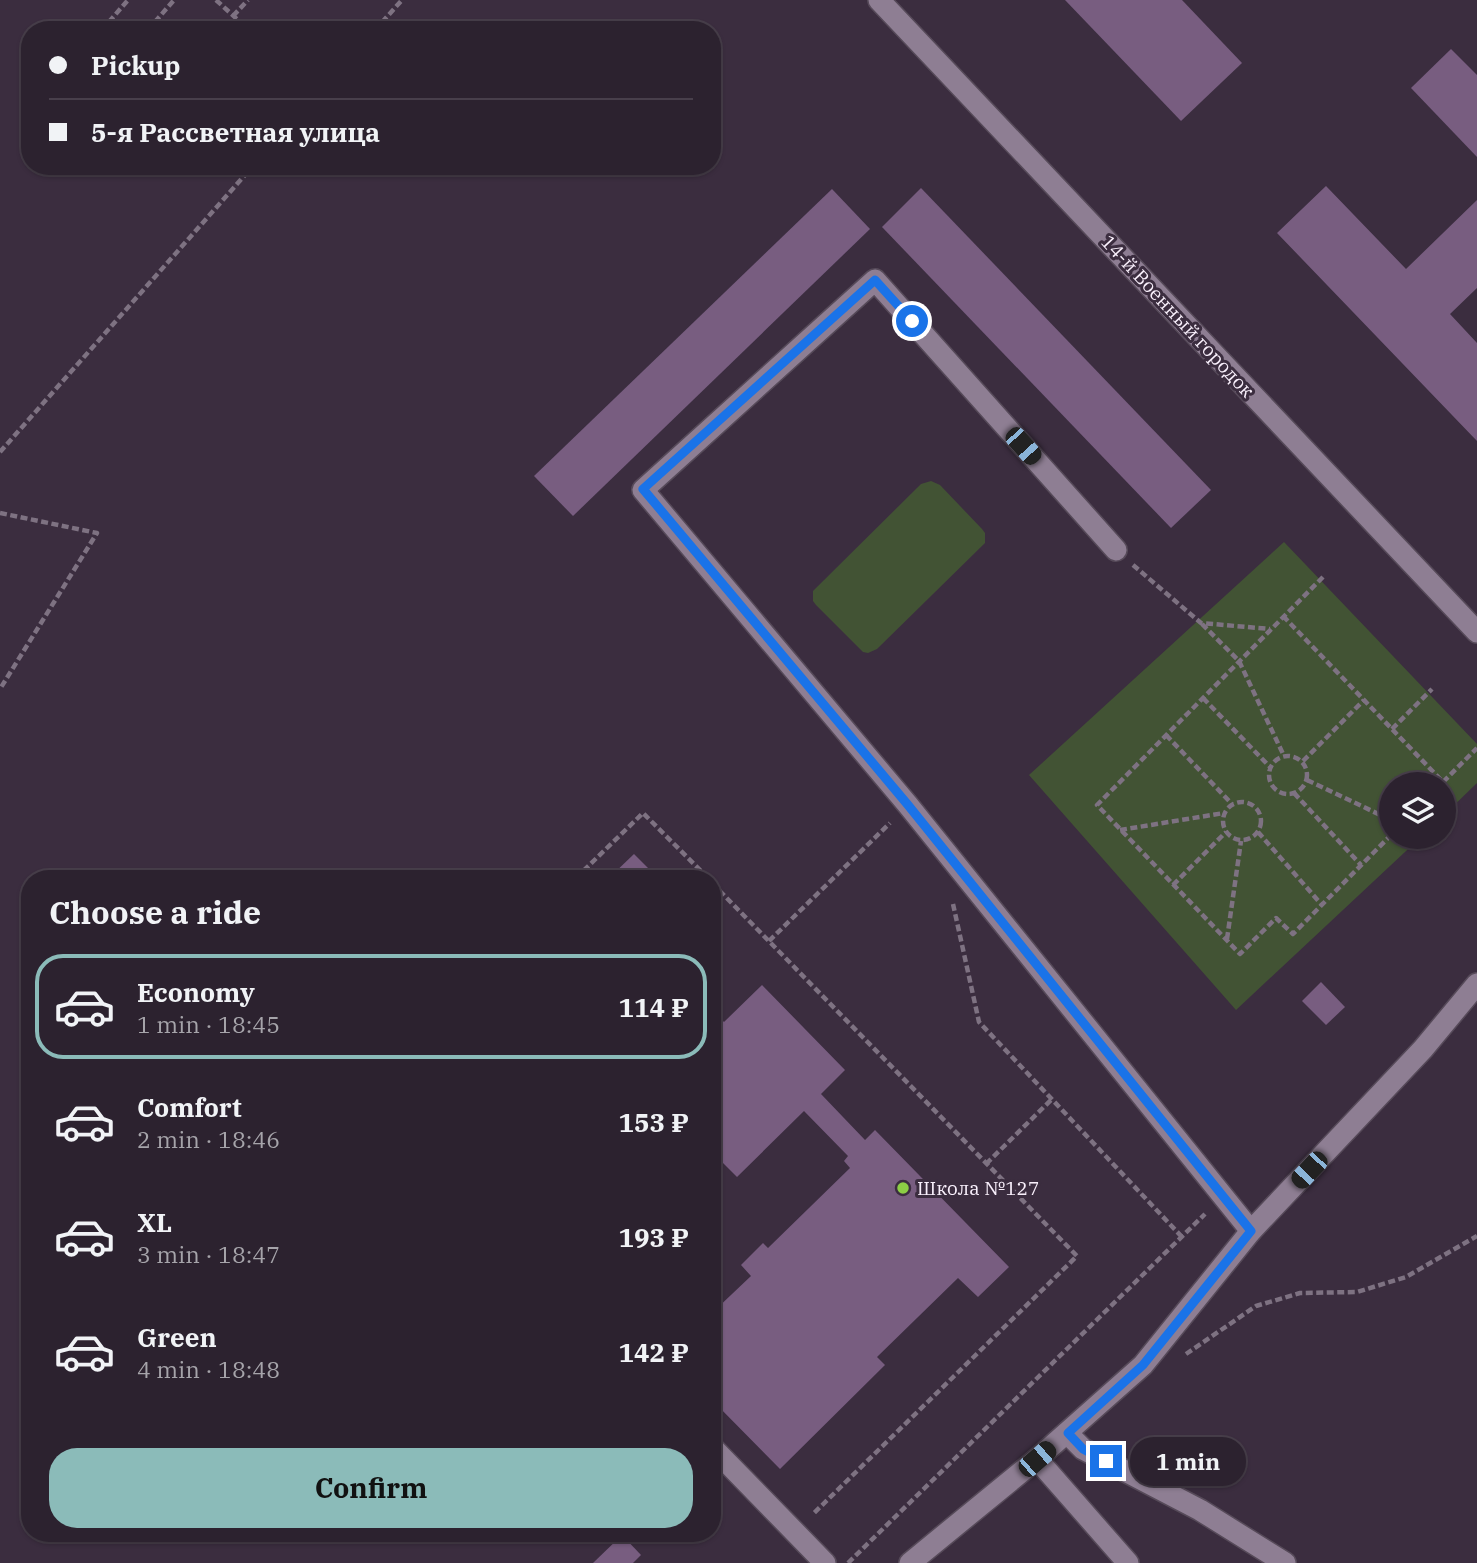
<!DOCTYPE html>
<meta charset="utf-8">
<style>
body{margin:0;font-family:"IBM Plex Serif",serif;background:#382f3b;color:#f1f3f6;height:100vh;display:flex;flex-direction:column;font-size:26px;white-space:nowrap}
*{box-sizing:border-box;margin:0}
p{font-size:23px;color:#a6a4aa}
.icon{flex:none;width:38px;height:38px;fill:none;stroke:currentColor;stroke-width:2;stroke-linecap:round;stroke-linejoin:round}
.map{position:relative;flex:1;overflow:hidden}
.side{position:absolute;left:21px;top:870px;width:700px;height:672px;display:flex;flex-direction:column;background:#2c222f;border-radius:28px;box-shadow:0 2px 5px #0004,0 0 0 2px #483f4b}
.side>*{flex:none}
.hud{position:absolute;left:21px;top:21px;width:700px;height:154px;border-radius:28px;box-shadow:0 2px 5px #0004,0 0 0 2px #483f4b;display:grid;align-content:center;height:154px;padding:0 28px;background:#2c222f}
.controls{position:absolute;left:1379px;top:772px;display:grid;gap:14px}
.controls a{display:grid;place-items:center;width:77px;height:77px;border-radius:50%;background:#2c222f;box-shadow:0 2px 5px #0004,0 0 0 2px #483f4b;font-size:35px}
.end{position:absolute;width:32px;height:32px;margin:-16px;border:9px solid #1a73e8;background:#fff;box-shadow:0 0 0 4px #fff}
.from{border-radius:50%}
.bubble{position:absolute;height:49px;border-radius:24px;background:#2c222f;box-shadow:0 2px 5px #0004,0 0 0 2px #483f4b;font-size:23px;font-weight:700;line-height:49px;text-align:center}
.car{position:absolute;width:21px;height:42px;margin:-21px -10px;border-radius:9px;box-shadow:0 0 5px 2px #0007;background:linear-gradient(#222 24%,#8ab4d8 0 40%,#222 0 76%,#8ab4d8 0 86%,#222 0)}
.hud b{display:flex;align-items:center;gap:24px;height:66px;font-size:26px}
.hud b+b{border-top:2px solid #483f4b}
.hud i{width:18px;height:18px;background:#f1f3f6}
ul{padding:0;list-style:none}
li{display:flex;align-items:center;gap:21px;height:105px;margin:0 14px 10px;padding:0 14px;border:4px solid transparent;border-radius:28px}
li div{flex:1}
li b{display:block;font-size:26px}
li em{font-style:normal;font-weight:700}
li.active{border-color:#8bbbb9}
li>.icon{width:63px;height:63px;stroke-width:1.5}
h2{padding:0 28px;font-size:32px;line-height:84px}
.button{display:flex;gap:14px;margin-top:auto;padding:14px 28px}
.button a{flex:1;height:80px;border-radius:28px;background:#8bbbb9;color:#111;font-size:28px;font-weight:700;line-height:80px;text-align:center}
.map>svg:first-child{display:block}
.green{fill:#425334}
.building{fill:#785d80}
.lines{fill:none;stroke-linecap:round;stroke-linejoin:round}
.minor-casing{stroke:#564a59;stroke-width:24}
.path{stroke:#7e7282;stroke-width:4.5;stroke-dasharray:7 3.5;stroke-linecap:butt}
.minor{stroke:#8e7e93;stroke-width:21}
.route{stroke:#1a73e8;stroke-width:9}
.poi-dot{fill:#8cce45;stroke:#3b2d3f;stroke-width:2.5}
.labels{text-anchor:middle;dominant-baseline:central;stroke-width:6;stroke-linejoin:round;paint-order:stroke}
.street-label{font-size:19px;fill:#f9f0fc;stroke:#3b2d3f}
.poi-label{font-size:19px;fill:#f9f0fc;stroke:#3b2d3f;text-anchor:start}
</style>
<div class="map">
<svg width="1477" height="1563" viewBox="0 0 1477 1563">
<rect width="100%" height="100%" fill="#3b2d3f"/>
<g class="green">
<polygon points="931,481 940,485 982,529 985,533 985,543 877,649 868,653 863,652 816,605 813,601 813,591 921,484"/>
<polygon points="1284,542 1477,744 1477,783 1444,815 1444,784 1391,784 1391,836 1421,837 1236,1010 1029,775"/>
</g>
<g class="building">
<polygon points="1065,0 1182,0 1242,63 1181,121"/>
<polygon points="1451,49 1477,75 1477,157 1411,88"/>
<polygon points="1326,186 1406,269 1477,200 1477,288 1450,314 1477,343 1477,441 1277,233"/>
<polygon points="921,188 1211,490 1171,528 882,227"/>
<polygon points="832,189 870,229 573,516 534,476"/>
<polygon points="634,854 658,878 609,878"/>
<polygon points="1321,982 1345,1007 1326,1025 1302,1001"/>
<polygon points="762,985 845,1070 821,1094 865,1140 875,1130 1009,1267 978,1297 958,1278 877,1357 885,1365 780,1469 712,1400 712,1313 751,1276 741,1265 763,1243 768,1248 850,1168 844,1161 848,1156 804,1111 737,1177 712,1152 712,1119 722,1109 712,1099 712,1010 724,1022"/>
<polygon points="622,1535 641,1555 633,1563 593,1563"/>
</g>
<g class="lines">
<defs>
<g id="minor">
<polyline points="879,0 1477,632"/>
<polyline points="1116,550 875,280 643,490 908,805 1251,1231"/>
<polyline points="1067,1433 1083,1449 1200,1510 1285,1563"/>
<polyline points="712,1447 825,1563"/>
<polyline points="1037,1459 1128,1563"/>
<polyline points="910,1563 1037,1459 1143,1365 1251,1231 1423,1049 1477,984"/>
</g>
</defs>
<use href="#minor" class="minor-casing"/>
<g class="path">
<polyline points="216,0 249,30"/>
<polyline points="233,16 248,0"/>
<polyline points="102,30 128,0"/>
<polyline points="148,30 174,0"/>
<polyline points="375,30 402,0"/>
<polyline points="0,452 253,166"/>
<polyline points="0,513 97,533 0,689"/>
<polyline points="1133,565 1201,623 1270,629"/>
<polyline points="1323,577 1097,805 1240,954 1276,918 1293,934 1391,835"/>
<polyline points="1283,616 1443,782"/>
<polyline points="1202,624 1239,661 1284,756"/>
<polyline points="1203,698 1270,767"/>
<polyline points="1392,729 1432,689"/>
<polyline points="1166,735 1232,804"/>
<circle cx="1288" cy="775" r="19"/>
<polyline points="1303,761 1364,700"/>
<polyline points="1307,780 1391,820"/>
<polyline points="1443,782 1477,748"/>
<polyline points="1294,793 1361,865"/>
<circle cx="1242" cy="821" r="19"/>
<polyline points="1120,830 1224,813"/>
<polyline points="1258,832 1322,905"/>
<polyline points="576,878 643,813 708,878"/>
<polyline points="712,883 1077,1256 812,1515"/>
<polyline points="1173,885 1226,832"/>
<polyline points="953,904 979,1022 1182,1237"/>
<polyline points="1227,939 1241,841"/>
<polyline points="769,941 890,823"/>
<polyline points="986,1164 1052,1099"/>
<polyline points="1186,1354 1256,1306 1300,1293 1357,1292 1406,1277 1477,1236"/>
<polyline points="848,1563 1205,1214"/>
</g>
<use href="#minor" class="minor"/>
</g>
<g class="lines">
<polyline class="route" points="912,321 875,280 643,489 908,805 1251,1231 1143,1365 1068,1433 1083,1449 1106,1461"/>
</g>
<circle class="poi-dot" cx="903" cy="1188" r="7"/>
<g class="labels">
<g class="street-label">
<text transform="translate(1178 316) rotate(47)">14-й Военный городок</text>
</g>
<g class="poi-label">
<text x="917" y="1188">Школа №127</text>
</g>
</g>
</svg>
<div class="controls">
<a><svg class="icon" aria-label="layers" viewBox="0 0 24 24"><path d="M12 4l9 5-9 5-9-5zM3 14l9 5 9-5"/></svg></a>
</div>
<i class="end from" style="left:912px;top:321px"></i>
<i class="end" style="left:1106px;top:1461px"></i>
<div class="bubble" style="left:1130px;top:1437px;width:116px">1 min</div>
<i class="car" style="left:1023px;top:446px;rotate:138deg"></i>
<i class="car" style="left:1309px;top:1170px;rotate:223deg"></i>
<i class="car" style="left:1037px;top:1459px;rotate:49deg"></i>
<div class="hud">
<b><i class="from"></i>Pickup</b>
<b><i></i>5-я Рассветная улица</b>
</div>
<section class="side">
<h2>Choose a ride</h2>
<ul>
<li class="active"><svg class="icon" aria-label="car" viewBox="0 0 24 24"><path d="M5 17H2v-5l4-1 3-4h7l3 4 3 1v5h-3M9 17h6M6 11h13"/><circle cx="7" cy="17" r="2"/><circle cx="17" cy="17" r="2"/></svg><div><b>Economy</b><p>1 min · 18:45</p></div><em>114 ₽</em></li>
<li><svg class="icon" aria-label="car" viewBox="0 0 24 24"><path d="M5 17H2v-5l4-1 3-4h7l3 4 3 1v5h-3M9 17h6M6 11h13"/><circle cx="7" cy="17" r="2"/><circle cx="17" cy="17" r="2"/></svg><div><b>Comfort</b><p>2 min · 18:46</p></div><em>153 ₽</em></li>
<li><svg class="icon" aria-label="car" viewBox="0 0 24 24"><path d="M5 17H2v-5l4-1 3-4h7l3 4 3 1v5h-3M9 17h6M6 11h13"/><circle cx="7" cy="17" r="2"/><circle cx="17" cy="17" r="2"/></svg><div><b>XL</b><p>3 min · 18:47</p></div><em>193 ₽</em></li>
<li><svg class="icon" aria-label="car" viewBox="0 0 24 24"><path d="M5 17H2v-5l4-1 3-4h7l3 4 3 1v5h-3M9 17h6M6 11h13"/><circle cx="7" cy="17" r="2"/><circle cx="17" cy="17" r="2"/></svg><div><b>Green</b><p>4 min · 18:48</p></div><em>142 ₽</em></li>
</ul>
<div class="button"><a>Confirm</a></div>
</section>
</div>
